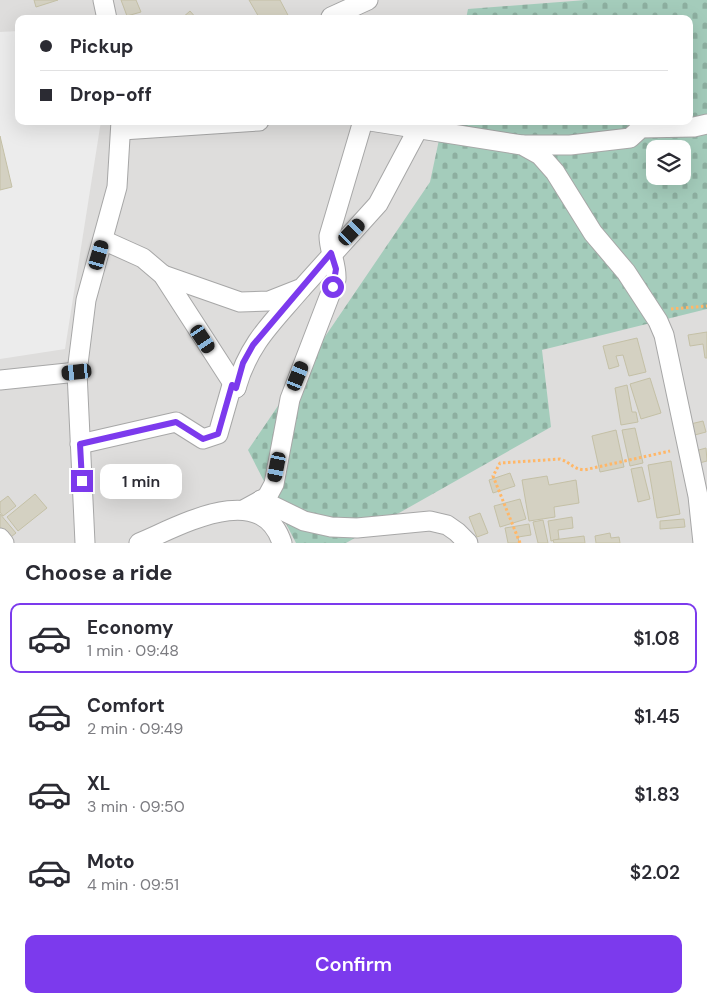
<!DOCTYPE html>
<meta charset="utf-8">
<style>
body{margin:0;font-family:"DM Sans",sans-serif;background:#f7f7f7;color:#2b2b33;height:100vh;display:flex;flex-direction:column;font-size:19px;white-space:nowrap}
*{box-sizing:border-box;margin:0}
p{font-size:16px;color:#7c7c81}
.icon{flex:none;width:28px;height:28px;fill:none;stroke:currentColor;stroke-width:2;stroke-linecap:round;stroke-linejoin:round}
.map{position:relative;height:543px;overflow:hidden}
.drawer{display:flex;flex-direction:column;background:#fff;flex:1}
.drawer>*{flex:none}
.guide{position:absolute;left:15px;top:15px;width:678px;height:110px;border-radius:10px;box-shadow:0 5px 20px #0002;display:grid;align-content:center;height:110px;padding:0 25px;background:#fff}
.controls{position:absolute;left:646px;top:140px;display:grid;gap:10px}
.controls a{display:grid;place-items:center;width:45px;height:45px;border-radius:10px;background:#fff;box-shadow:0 5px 20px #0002;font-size:25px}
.end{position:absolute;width:22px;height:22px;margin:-11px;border:6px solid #7c3aed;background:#fff;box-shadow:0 0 0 2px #fff}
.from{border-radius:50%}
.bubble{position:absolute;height:35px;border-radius:10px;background:#fff;box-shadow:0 5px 20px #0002;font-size:16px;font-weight:600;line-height:35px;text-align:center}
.car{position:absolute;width:15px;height:30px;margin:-15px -8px;border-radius:6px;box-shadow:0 0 4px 1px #0007;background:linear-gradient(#222 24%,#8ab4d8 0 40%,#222 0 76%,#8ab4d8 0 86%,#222 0)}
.guide b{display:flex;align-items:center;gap:18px;height:48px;font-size:19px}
.guide b+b{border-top:1px solid #e1e1e2}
.guide i{width:12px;height:12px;background:#2b2b33}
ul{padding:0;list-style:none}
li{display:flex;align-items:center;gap:15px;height:70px;margin:0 10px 8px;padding:0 15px;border:2px solid transparent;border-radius:10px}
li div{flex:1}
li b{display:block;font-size:19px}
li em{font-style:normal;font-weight:600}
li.selected{border-color:#7c3aed}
li>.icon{width:45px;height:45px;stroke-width:1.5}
h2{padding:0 25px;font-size:22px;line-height:60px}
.action{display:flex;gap:10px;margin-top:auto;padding:10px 25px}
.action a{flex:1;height:58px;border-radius:10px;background:#7c3aed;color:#fff;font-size:20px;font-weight:600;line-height:58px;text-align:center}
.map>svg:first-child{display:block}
.residential{fill:#dedddc;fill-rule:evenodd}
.cemetery{fill:url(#cemetery-stones);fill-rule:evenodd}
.parking{fill:#ececec}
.building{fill:#d4d1c2;stroke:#c4c0a6}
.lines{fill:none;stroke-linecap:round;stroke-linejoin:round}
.minor-casing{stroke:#a7a7a7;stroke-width:21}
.path{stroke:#ffb768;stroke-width:3;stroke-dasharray:2.5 2.5;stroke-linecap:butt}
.minor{stroke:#fff;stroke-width:19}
.route{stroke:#7c3aed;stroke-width:6}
</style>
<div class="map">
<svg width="707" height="543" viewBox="0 0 707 543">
<defs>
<pattern id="cemetery-stones" width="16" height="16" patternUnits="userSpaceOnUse" patternTransform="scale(1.25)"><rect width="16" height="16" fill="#a4ccbb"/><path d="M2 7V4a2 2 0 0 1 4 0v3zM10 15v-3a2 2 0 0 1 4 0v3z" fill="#8dafa0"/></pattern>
</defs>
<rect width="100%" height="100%" fill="#f0f1e5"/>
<path class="residential" d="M0,0H707V543H0ZM19,19H689V121H19ZM655,149H682V176H655Z"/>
<path class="cemetery" d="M586,0H707V309L542,350L551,427L346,543H296L248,450L430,182L443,121H689V19H466L468,9ZM655,149H682V176H655Z"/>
<polygon class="parking" points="19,31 19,121 101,121 65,349 0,359 0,32"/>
<g class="building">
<polygon points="34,0 58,0 36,7"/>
<polygon points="121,0 136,0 141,12 127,16"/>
<polygon points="249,0 280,0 290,19 260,19"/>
<polygon points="190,11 197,19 181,19"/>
<polygon points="0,136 12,187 0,190"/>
<polygon points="707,332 707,358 705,358 703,344 690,346 688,335"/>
<polygon points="637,338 646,372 629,376 623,355 616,356 619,366 609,369 603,346"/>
<polygon points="650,378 661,413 641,419 630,384"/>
<polygon points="627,385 632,412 636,412 638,422 621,425 615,388"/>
<polygon points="703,421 706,432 691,436 695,451 706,448 707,461 688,466 678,427"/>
<polygon points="635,428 643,463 630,466 622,430"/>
<polygon points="616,430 624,467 600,472 592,436"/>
<polygon points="671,461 680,514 657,518 648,465"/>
<polygon points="642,467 650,499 638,502 631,469"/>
<polygon points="510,473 515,486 493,493 489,480"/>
<polygon points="547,476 549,485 576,480 579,503 554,507 555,517 529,521 522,480"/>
<polygon points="35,494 47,508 18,531 7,517"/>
<polygon points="8,496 16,506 3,516 0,512 0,502"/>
<polygon points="520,499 526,519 500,527 494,506"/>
<polygon points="480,513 488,533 477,537 469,517"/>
<polygon points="0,514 16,533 7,540 0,530"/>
<polygon points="572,517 573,528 558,530 559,539 551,541 548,521"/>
<polygon points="684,519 685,527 660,529 660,521"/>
<polygon points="543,520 548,543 538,543 533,522"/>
<polygon points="529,524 531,535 518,537 519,543 508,543 505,528"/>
<polygon points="610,533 611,538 619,537 620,543 596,543 595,536"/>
<polygon points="584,536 585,543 554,543 553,540"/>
</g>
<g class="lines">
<defs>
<g id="minor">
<polyline points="103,0 107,19"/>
<polyline points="331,17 368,0"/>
<polyline points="370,121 522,145 540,155 555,172 593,233 626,272 658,321 664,335 698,496 703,543"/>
<polyline points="122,130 259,121"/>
<polyline points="523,145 570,145 630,138 641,128 694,127 707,124"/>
<polyline points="103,240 143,258 163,275 236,388"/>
<polyline points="163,275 240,302 269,301 302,288 378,204 419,127"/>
<polyline points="0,380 77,372"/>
<path d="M80,444L176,422L203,439L218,434L232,385L236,388C249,343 272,323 301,289"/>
<polyline points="261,500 304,521 331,527 357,528 430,521 447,525 457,532 468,543"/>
<path d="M245,509L267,497L274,484L290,399L336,279C337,264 329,251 329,236L363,121"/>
<polyline points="0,538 4,543"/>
<polyline points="85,543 77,372 86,300 117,187 121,121"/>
<path d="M139,543C178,527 261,478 282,543"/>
</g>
</defs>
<use href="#minor" class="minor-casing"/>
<g class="path">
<polyline points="671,309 707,306"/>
<path d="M520,543L493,476L500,463L560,459C570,462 573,469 584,470L670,451"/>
</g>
<use href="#minor" class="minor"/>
</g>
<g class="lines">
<polyline class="route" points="82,481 80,444 176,422 203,439 218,434 232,385 236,388 243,363 253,345 331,253 336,269 333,287"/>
</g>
</svg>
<div class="controls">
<a><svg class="icon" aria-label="layers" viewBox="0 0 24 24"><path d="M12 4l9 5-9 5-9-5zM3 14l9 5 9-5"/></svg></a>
</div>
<i class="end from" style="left:333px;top:287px"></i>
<i class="end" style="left:82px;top:481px"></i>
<div class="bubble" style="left:100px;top:464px;width:82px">1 min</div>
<i class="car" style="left:352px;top:232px;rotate:44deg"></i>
<i class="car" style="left:99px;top:255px;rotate:16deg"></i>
<i class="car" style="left:203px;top:339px;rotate:146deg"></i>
<i class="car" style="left:77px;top:372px;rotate:264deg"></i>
<i class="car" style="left:298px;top:376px;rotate:22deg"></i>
<i class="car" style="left:277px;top:467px;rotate:191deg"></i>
<div class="guide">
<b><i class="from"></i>Pickup</b>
<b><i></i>Drop-off</b>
</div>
</div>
<section class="drawer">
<h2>Choose a ride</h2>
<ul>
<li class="selected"><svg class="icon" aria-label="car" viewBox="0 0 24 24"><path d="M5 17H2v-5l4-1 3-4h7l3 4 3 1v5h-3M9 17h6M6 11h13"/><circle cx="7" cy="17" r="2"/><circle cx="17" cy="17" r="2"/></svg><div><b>Economy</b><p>1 min · 09:48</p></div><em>$1.08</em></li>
<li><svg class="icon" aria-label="car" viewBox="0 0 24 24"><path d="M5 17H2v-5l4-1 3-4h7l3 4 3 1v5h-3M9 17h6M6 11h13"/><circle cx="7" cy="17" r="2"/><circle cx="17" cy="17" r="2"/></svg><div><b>Comfort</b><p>2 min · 09:49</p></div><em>$1.45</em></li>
<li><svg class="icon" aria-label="car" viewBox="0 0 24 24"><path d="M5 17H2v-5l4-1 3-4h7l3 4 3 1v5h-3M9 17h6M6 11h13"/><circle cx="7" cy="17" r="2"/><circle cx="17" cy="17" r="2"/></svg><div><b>XL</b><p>3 min · 09:50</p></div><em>$1.83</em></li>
<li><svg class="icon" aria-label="car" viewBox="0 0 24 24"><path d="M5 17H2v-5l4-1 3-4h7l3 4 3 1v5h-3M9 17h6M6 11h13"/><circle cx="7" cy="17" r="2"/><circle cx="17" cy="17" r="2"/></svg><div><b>Moto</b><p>4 min · 09:51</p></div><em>$2.02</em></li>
</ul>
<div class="action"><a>Confirm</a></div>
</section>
